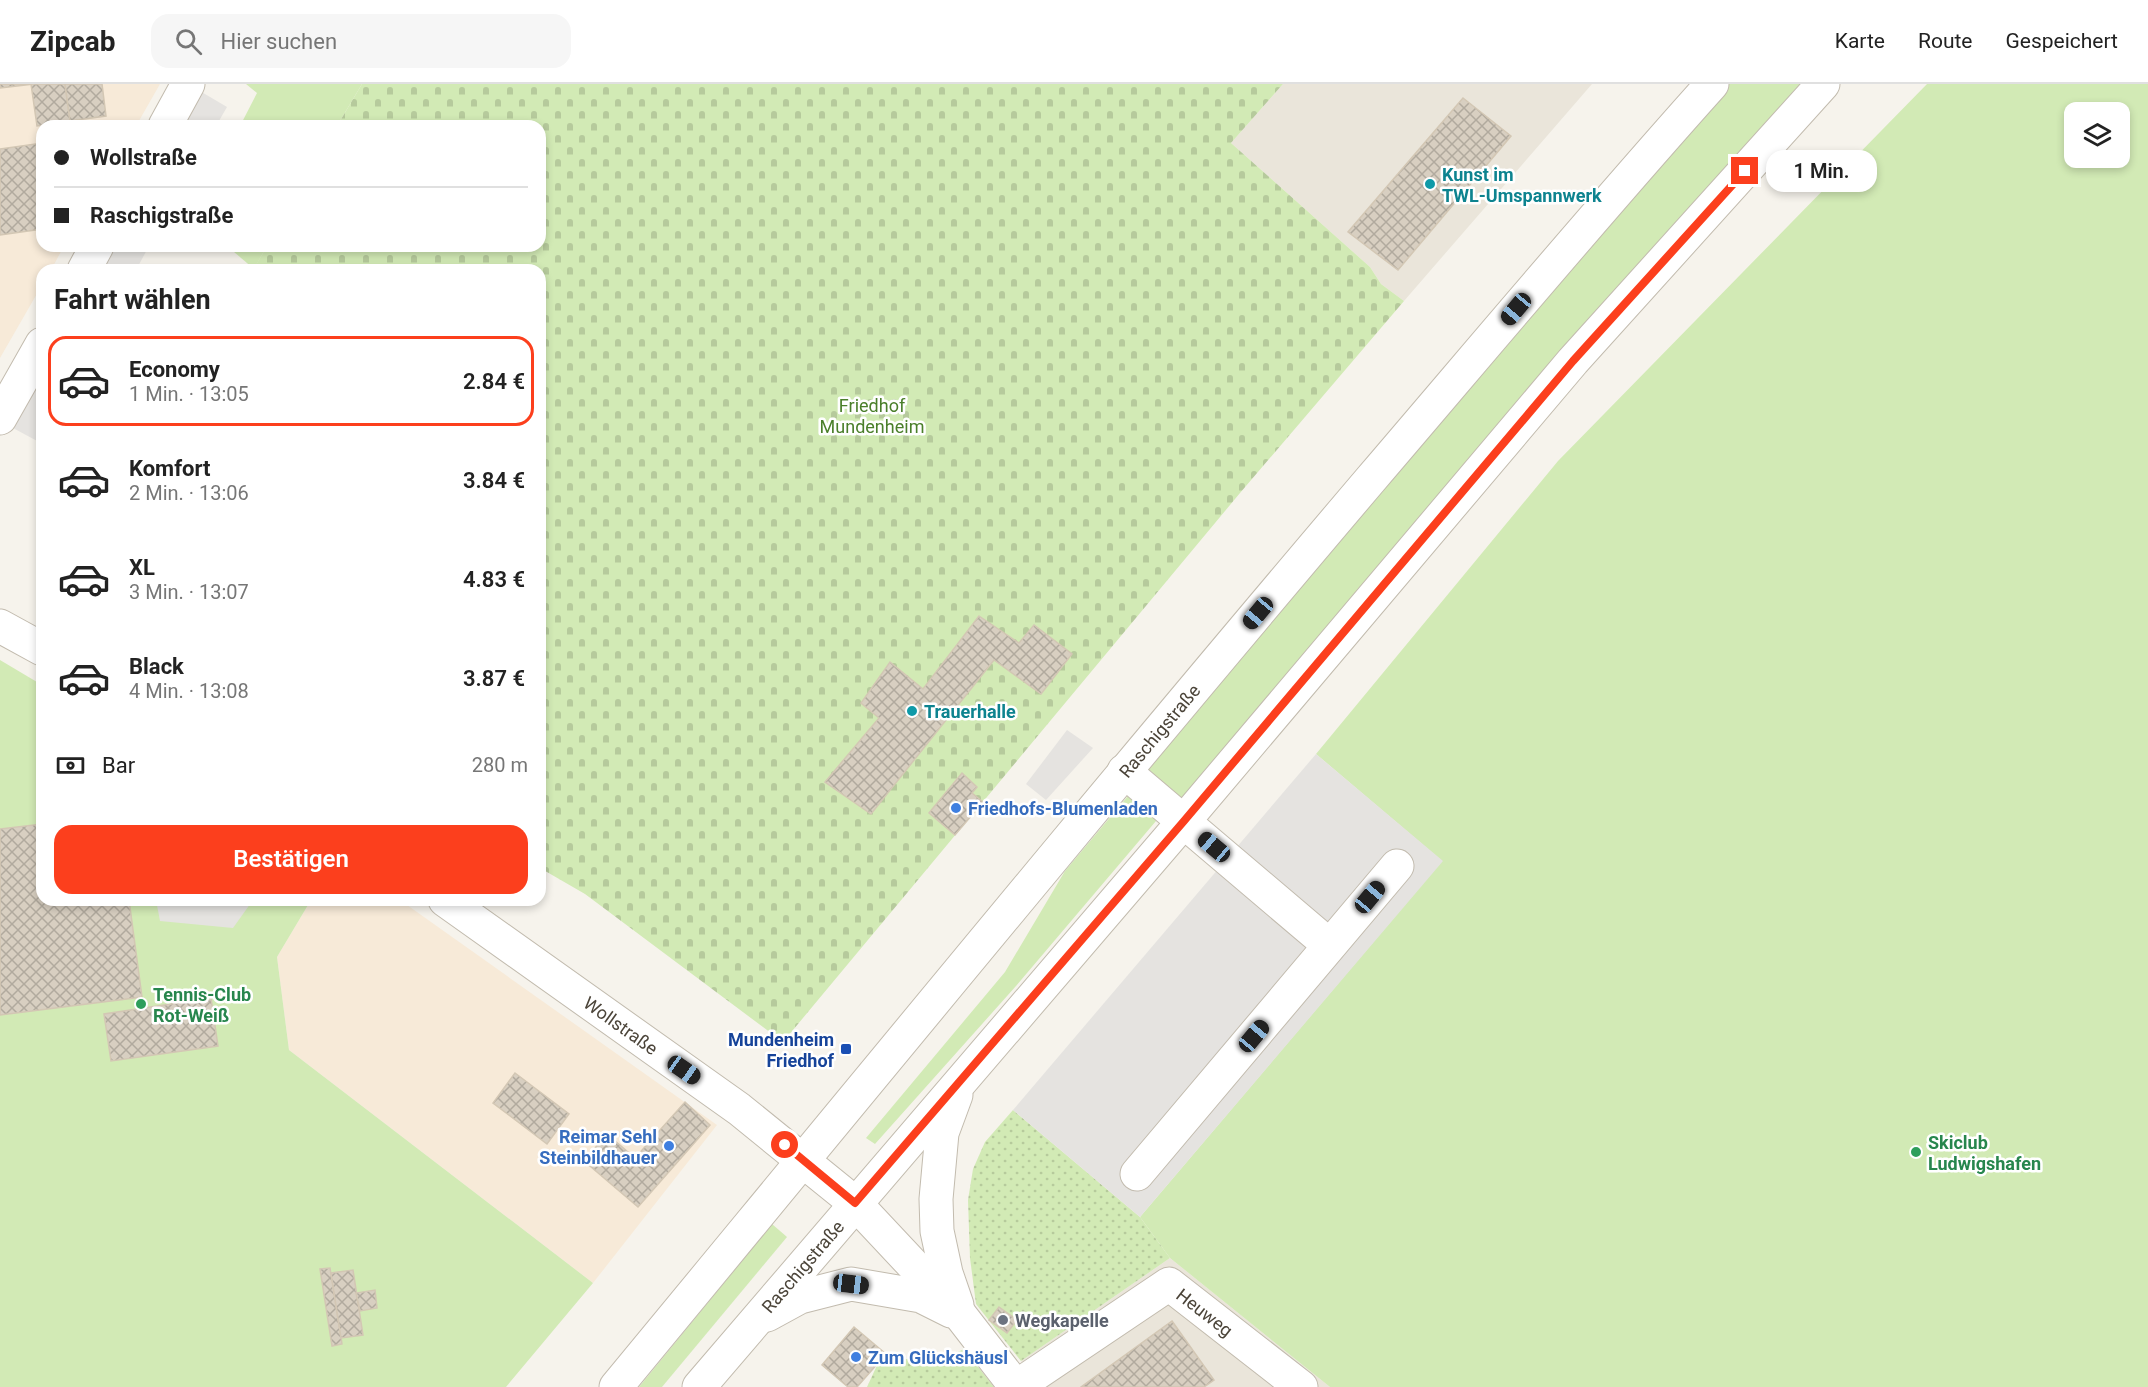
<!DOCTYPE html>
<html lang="de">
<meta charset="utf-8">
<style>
body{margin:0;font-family:Roboto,sans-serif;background:#f6f6f6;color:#222;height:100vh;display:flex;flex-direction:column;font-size:22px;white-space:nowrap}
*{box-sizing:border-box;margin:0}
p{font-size:20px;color:#767676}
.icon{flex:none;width:33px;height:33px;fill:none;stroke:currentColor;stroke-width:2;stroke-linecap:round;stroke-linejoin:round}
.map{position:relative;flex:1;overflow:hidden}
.panel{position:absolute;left:36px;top:180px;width:510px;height:642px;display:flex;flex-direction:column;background:#fff;border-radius:18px;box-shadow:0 3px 9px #0003}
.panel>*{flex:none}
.top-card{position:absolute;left:36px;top:36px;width:510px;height:132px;border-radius:18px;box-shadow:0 3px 9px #0003;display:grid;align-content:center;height:132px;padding:0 18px;background:#fff}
.fabs{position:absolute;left:2064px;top:18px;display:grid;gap:12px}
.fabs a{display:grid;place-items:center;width:66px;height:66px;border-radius:12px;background:#fff;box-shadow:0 3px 9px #0003;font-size:30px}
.end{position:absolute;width:27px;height:27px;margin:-14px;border:8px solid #fc3f1d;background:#fff;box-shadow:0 0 0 3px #fff}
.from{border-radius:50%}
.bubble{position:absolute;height:42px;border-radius:18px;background:#fff;box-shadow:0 3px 9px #0003;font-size:20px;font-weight:600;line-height:42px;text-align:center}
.car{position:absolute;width:18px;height:36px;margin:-18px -9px;border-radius:8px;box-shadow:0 0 4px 2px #0007;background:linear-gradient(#222 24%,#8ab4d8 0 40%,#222 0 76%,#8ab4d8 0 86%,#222 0)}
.top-card b{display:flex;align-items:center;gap:21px;height:57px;font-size:22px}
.top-card b+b{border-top:2px solid #e0e0e0}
.top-card i{width:15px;height:15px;background:#222}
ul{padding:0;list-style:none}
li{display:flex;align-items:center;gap:18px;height:90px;margin:0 12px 9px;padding:0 6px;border:3px solid transparent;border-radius:18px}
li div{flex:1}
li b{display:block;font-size:22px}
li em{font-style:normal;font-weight:600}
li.selected{border-color:#fc3f1d}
li>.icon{width:54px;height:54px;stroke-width:1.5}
h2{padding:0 18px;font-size:27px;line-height:72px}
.pay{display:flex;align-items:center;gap:15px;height:66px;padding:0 18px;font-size:22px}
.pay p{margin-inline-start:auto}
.cta{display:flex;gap:12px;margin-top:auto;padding:12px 18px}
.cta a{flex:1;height:69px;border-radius:18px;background:#fc3f1d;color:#fff;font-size:24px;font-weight:600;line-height:69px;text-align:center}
header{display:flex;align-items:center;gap:36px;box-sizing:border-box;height:84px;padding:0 30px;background:#fff;border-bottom:2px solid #e0e0e0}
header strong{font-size:28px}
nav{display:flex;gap:33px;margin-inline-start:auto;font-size:21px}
.search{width:420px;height:54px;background:#f6f6f6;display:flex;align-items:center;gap:15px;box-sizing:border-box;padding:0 21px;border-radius:18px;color:#767676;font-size:22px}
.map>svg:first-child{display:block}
.residential{fill:#eae5da}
.commercial{fill:#f7ead8}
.green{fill:#d2eab5;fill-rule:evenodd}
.cemetery{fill:url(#cemetery-stones)}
.park{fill:url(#park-dots)}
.parking{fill:#e5e3e0}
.building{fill:url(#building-cross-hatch);stroke:#d3c7b4;stroke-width:1.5}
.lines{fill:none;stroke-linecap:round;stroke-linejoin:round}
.minor-casing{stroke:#c2bbae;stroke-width:35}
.minor{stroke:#fff;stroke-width:33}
.route{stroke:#fc3f1d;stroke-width:8}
.culture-dot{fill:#0f9aa8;stroke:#fff;stroke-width:2}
.shop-dot{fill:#3f7fe0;stroke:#fff;stroke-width:2}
.leisure-dot{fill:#2e9e5b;stroke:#fff;stroke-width:2}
.transit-dot{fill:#1a4fb4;stroke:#fff;stroke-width:2}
.worship-dot{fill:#6b7280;stroke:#fff;stroke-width:2}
.labels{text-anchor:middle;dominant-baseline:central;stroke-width:5;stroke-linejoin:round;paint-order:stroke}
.culture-label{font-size:18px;font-weight:bold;fill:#0d838f;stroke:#fff;text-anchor:start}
.park-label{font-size:18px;fill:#4a7f2a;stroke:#fff}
.street-label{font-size:18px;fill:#4b4439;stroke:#fff}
.shop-label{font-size:18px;font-weight:bold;fill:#366cbe;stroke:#fff;text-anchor:start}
.leisure-label{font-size:18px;font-weight:bold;fill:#27864d;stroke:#fff;text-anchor:start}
.transit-label{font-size:18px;font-weight:bold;fill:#164399;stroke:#fff;text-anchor:end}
.worship-label{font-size:18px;font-weight:bold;fill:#5b616d;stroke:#fff;text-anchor:start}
</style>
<header>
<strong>Zipcab</strong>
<div class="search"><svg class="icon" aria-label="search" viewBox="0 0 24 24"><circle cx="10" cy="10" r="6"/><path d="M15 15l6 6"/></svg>Hier suchen</div>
<nav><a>Karte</a><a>Route</a><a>Gespeichert</a></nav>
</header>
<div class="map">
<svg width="2148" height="1303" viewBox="0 0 2148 1303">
<defs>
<pattern id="cemetery-stones" width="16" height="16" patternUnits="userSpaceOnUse" patternTransform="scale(1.5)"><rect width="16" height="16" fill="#d2eab5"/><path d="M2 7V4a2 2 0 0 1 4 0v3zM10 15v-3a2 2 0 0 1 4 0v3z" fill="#b6ca9c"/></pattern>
<pattern id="park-dots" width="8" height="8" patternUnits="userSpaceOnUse" patternTransform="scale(1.5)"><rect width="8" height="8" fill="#d2eab5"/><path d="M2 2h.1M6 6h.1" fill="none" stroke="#b6ca9c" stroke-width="1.8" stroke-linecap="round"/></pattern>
<pattern id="building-cross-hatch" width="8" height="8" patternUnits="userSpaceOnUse" patternTransform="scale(1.5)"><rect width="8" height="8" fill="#d8cfc1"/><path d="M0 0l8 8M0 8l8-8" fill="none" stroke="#b1aa9e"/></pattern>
</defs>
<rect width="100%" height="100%" fill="#f6f3ec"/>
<g class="residential">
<polygon points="1283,0 1592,0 1404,217 1381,200 1370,183 1231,59"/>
<polygon points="1170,1174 1330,1303 1040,1303 1021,1277"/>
</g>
<g class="commercial">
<polygon points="0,0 160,0 136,42 42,42 42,162 64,162 51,186 42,186 42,201 0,274"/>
<polygon points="311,816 400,816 717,1041 593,1199 289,966 277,873"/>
</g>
<g class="green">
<polygon points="246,0 362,0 337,42 240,42 257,9"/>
<polygon points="1712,0 1823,0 1184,737 1124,687"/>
<path d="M1927,0H2148V1303H1330L1170,1174L1140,1133L1442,777L1316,670L1558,377ZM2074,28H2120V74H2074Z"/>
<polygon points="227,162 267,162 254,185"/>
<polygon points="0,576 42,601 42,816 311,816 277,873 289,966 593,1199 506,1303 0,1303"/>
<polygon points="1133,706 1156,737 1016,902 875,1060 866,1054 1005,888 1065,787"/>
<polygon points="772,1140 787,1153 662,1303 639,1303"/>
</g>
<polygon class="cemetery" points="362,0 1283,0 1231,59 1370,183 1381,200 1404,217 1240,409 783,958 585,810 540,784 540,186 253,186 267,162 540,162 540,42 337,42"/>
<g class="park">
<polygon points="1013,1026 1140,1133 1170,1174 1021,1277 976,1220 970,1174 968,1116 973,1085 985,1058"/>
<polygon points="964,1265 994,1303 867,1303 879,1277 949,1272"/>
</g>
<g class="parking">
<polygon points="188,0 227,23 216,42 165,42"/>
<polygon points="97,162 149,162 136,186 84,186"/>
<polygon points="42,260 42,352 39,358 0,337"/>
<polygon points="1067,646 1093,664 1046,716 1026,700"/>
<polygon points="1316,670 1443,777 1140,1133 1013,1026"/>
<polygon points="156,816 253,816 233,844 160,837"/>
</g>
<g class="building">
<polygon points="0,0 34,0 0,4"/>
<polygon points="31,0 65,0 70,37 37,42"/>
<polygon points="65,0 102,0 106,32 70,37"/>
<polygon points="1463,14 1511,52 1398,186 1348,148"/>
<polygon points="42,59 42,145 0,151 0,65"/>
<polygon points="979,532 1019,559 1034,541 1072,570 1041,610 994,576 871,730 825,698 879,634 861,619 890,578 923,605"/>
<polygon points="962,689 977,703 972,709 983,718 955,751 929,729"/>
<polygon points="42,740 42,816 129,816 142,913 0,931 0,745"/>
<polygon points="211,914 218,962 111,977 104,930"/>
<polygon points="515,989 569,1030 547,1060 493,1019"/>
<polygon points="685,1018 710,1041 638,1123 584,1077 607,1050 635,1074"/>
<polygon points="330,1184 342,1260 332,1262 320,1185"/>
<polygon points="353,1186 363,1251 341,1254 331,1189"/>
<polygon points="375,1206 377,1224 360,1227 356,1209"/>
<polygon points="999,1223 1017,1236 1007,1249 989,1236"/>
<polygon points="1172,1237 1214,1296 1204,1303 1081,1303"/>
<polygon points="854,1243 886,1270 857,1303 848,1303 822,1281"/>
</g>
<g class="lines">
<defs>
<g id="minor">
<polyline points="165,42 188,0"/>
<polyline points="84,186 97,162"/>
<polyline points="0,334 42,260"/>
<polyline points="0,542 42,565"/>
<polyline points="1124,687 1329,861"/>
<path id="s1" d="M445,816L739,1025L855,1119L961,1232L1016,1303"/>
<polyline points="956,1011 942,1049 936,1115 937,1147 946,1189 957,1221"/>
<polyline points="1137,1090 1397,782"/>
<polyline points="767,1231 800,1213 851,1200 921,1212 951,1227"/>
<path id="s2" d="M616,1303C867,999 1116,695 1371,395C1484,263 1596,129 1712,0"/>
<path id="s3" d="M699,1303L1184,737L1573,277L1823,0"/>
<path id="s4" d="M1016,1303L1169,1200L1301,1303"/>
</g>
</defs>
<use href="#minor" class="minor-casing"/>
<use href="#minor" class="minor"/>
</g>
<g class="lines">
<polyline class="route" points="785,1061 855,1119 1184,737 1573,277 1745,87"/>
</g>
<g class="culture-dot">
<circle cx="1430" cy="100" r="6"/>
<circle cx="912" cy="627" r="6"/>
</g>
<g class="shop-dot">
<circle cx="956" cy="724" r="6"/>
<circle cx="669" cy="1062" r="6"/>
<circle cx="856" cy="1273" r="6"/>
</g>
<g class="leisure-dot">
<circle cx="141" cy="920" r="6"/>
<circle cx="1916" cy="1068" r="6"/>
</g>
<rect class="transit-dot" x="840" y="959" width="12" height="12" rx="3"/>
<circle class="worship-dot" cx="1003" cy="1236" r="6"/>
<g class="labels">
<g class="culture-label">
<text x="1442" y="90">Kunst im<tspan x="1442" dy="21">TWL-Umspannwerk</tspan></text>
<text x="924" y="627">Trauerhalle</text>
</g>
<g class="park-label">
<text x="872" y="321">Friedhof<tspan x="872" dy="21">Mundenheim</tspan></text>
</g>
<g class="street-label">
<text stroke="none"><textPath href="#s2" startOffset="852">Raschigstraße</textPath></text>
<text stroke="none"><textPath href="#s1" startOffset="216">Wollstraße</textPath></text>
<text stroke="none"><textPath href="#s3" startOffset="159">Raschigstraße</textPath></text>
<text stroke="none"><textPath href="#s4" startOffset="230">Heuweg</textPath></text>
</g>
<g class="shop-label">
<text x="968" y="724">Friedhofs-Blumenladen</text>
<text x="657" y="1052" text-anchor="end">Reimar Sehl<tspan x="657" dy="21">Steinbildhauer</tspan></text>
<text x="868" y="1273">Zum Glückshäusl</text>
</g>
<g class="leisure-label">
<text x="153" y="910">Tennis-Club<tspan x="153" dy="21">Rot-Weiß</tspan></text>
<text x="1928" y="1058">Skiclub<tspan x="1928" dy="21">Ludwigshafen</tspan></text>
</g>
<g class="transit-label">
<text x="834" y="955">Mundenheim<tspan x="834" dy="21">Friedhof</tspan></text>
</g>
<g class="worship-label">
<text x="1015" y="1236">Wegkapelle</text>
</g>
</g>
</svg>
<div class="fabs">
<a><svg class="icon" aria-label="layers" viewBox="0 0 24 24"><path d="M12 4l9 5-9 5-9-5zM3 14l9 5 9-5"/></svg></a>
</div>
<i class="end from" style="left:785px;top:1061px"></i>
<i class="end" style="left:1745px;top:87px"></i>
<div class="bubble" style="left:1766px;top:66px;width:111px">1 Min.</div>
<i class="car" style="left:1516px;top:225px;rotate:220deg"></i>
<i class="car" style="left:1258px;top:529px;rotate:220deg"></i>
<i class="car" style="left:1214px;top:763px;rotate:310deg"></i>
<i class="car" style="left:1370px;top:813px;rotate:40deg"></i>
<i class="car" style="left:1254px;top:952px;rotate:40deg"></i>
<i class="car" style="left:684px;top:986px;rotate:125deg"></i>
<i class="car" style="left:851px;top:1200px;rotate:97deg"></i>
<div class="top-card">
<b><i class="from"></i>Wollstraße</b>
<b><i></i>Raschigstraße</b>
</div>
<section class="panel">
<h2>Fahrt wählen</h2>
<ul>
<li class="selected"><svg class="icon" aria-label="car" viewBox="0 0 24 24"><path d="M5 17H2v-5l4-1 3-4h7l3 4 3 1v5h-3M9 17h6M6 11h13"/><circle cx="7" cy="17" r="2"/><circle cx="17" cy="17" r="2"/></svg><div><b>Economy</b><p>1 Min. · 13:05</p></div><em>2.84 €</em></li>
<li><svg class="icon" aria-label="car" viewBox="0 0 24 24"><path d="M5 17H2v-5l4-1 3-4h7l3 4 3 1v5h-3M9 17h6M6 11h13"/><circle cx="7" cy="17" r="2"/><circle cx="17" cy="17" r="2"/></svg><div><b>Komfort</b><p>2 Min. · 13:06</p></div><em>3.84 €</em></li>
<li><svg class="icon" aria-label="car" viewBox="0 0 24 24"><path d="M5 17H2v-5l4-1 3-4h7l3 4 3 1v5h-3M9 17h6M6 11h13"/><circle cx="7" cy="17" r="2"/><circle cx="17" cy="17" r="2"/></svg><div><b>XL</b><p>3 Min. · 13:07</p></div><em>4.83 €</em></li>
<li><svg class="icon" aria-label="car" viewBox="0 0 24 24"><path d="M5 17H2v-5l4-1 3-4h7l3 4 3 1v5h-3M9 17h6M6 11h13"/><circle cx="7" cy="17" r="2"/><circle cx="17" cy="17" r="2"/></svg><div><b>Black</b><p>4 Min. · 13:08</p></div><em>3.87 €</em></li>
</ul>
<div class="pay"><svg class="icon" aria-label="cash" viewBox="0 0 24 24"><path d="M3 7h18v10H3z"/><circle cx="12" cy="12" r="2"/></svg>Bar<p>280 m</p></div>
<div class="cta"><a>Bestätigen</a></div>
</section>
</div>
